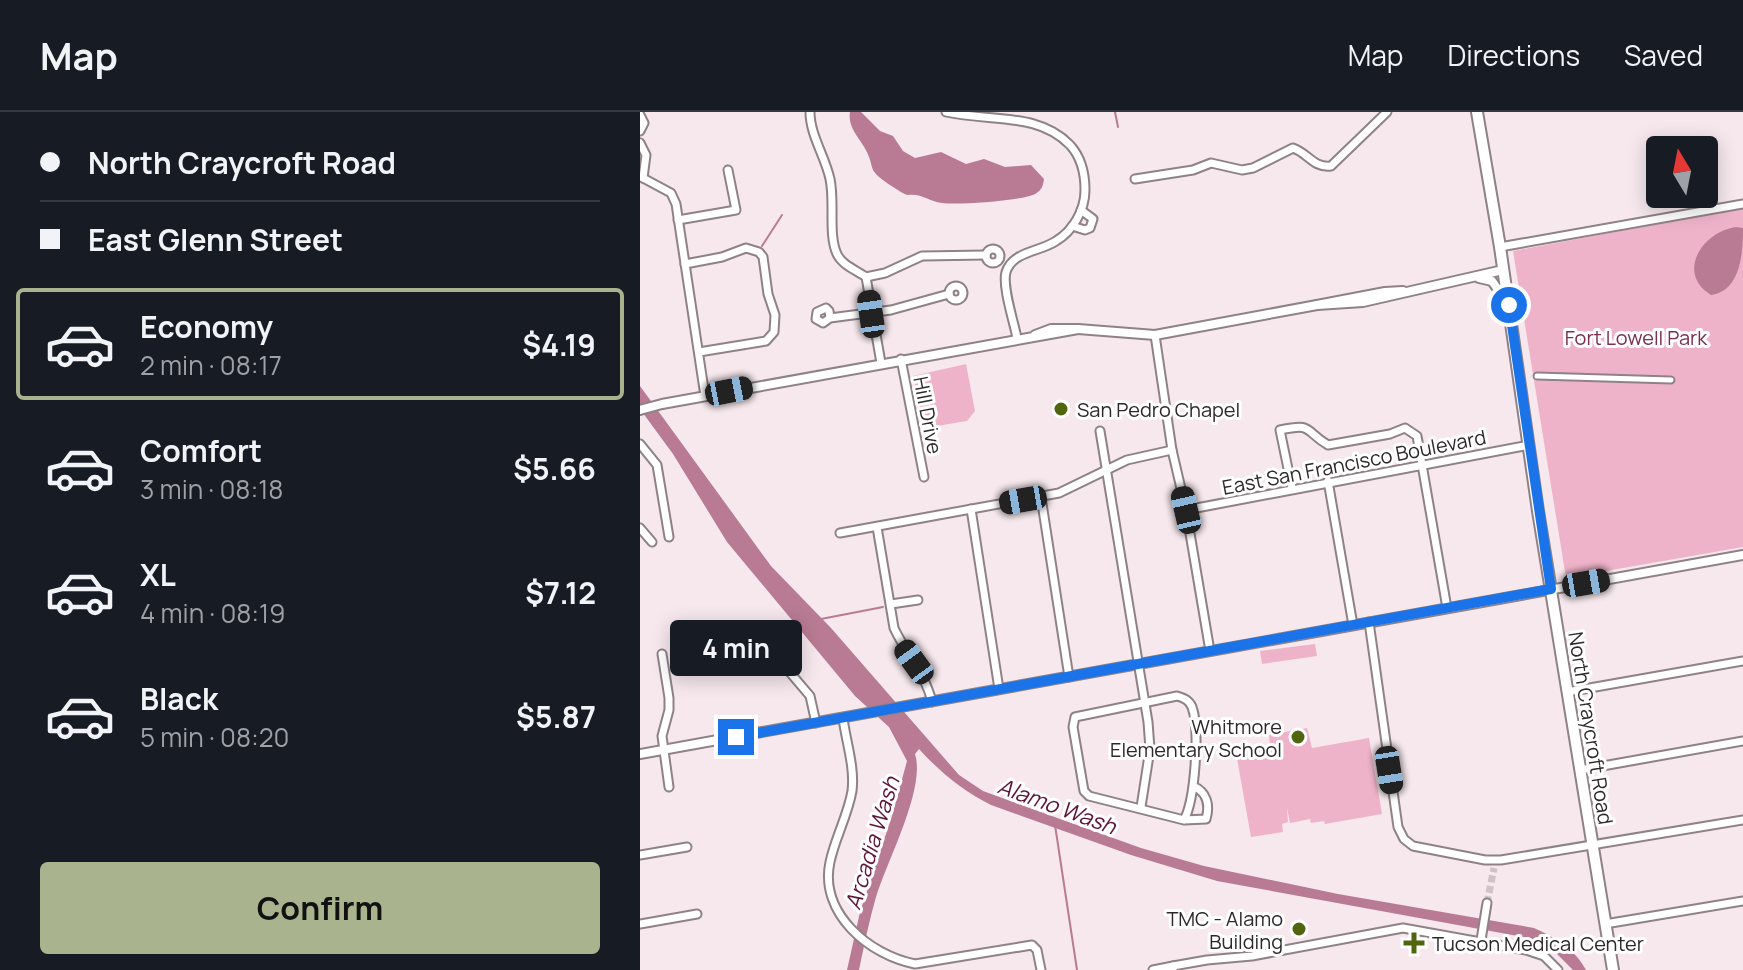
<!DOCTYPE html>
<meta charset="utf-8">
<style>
body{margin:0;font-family:Manrope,sans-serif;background:#20242c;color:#f1f3f6;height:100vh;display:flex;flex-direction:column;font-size:30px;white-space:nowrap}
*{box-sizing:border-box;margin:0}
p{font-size:26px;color:#9ea1a6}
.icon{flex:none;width:44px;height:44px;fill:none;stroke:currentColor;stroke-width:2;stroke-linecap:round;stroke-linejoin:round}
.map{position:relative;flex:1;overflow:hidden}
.sheet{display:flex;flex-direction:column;background:#171b24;width:640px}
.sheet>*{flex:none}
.top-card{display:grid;align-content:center;height:176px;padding:0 40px;background:#171b24}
.needle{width:52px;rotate:350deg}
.fabs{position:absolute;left:1006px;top:24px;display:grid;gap:16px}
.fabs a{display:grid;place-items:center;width:72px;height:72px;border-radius:8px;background:#171b24;box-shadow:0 4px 20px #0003;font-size:40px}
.end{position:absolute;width:36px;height:36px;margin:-18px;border:10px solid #1a73e8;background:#fff;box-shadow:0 0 0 4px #fff}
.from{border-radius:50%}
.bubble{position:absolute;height:56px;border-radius:8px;background:#171b24;box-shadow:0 4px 20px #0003;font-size:26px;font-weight:700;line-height:56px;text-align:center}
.car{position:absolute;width:24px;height:48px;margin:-24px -12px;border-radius:10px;box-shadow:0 0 6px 2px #0007;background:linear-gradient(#222 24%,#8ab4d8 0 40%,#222 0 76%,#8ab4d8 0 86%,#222 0)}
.top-card b{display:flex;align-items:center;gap:28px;height:76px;font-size:30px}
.top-card b+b{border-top:2px solid #363941}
.top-card i{width:20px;height:20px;background:#f1f3f6}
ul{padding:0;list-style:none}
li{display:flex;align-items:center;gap:24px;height:112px;margin:0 16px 12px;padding:0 24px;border:4px solid transparent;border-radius:8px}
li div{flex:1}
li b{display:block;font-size:30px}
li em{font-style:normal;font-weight:700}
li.current{border-color:#a9b38e}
li>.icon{width:72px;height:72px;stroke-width:1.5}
.action{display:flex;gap:16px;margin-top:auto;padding:16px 40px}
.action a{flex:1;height:92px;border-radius:8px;background:#a9b38e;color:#111;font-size:32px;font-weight:700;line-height:92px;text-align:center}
header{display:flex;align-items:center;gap:48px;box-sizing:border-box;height:112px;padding:0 40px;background:#171b24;border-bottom:2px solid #363941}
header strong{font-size:38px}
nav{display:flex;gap:44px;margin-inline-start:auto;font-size:28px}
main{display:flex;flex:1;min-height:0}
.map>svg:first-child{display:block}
.green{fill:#efb3c9}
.water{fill:#b87b93}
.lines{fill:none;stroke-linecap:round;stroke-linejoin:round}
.stream{stroke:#b87b93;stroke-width:2}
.minor-tunnel{stroke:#cec2c6;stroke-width:7;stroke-dasharray:7 3.5;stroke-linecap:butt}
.pedestrian-casing{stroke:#8e8286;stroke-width:9}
.minor-casing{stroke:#8e8286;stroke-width:11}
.tertiary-casing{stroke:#8e8286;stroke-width:12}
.secondary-casing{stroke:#8e8286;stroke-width:14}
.pedestrian{stroke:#fff;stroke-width:5}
.minor{stroke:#fff;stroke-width:7}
.tertiary{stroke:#fff;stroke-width:8}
.secondary{stroke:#fff;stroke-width:10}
.route{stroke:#1a73e8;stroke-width:10}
.poi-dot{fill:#516510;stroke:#fff;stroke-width:3}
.labels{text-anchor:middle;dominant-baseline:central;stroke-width:6;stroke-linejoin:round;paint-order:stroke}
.park-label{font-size:20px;fill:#7b3052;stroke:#fff}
.poi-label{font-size:20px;fill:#2d282a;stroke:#fff;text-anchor:start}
.street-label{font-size:20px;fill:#2d282a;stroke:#fff}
.water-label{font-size:22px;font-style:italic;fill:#5d1338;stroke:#fff}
</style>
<header>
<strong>Map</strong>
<nav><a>Map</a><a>Directions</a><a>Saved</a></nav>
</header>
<main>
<section class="sheet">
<div class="top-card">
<b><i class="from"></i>North Craycroft Road</b>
<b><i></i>East Glenn Street</b>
</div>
<ul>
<li class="current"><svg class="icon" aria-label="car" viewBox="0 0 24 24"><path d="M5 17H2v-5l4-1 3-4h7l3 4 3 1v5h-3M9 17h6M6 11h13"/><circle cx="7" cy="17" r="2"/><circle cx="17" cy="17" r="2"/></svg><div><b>Economy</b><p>2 min · 08:17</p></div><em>$4.19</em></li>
<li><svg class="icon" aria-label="car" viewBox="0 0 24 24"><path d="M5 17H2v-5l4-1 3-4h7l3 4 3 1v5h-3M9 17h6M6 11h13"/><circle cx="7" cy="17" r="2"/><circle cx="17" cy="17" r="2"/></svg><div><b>Comfort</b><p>3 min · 08:18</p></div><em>$5.66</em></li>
<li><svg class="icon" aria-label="car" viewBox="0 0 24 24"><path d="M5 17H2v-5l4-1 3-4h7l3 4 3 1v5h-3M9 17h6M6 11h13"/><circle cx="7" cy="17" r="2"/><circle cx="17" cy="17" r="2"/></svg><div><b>XL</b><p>4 min · 08:19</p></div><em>$7.12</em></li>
<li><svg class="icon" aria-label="car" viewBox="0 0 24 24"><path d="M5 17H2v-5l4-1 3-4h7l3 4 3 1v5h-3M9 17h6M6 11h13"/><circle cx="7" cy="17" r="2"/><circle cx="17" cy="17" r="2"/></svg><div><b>Black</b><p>5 min · 08:20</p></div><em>$5.87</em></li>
</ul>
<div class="action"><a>Confirm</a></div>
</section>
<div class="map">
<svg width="1103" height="858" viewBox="0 0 1103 858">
<rect width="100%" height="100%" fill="#f6e8ed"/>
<g class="green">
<polygon points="1103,96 1103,435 926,466 873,139"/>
<polygon points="326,252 335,299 327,309 285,316 273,264"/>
<polygon points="675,532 677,544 622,552 620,539"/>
<polygon points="667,616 672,636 729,626 742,702 685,712 684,709 671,711 670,707 650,711 647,696 648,710 642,712 643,720 611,725 596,641 630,635 629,623"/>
</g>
<g class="water">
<path d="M210,0H221L240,19L253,24L263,39L275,46L301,40L326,52L344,47L365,55L391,53L404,67C403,74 402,78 395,82C382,89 318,93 302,91C288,89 282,81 267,83C260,80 240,67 236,62C231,57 232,52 229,45C224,29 207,18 210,0Z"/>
<path d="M1096,115L1103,116C1103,140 1101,179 1071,183C1036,162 1061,120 1096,115Z"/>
<path d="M0,274L131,454L191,516L319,663L343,679L395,698L501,736L564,754L698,782L894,816C914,825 935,837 946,858H933L914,839L889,826L577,769L491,743L351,693C323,679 300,660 279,637L275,642C286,676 247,749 236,785C229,809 224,834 219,858H207L220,800L252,704L267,649L249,615L215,584L87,430L33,342L0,297Z"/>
</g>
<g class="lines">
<g class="stream">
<polyline points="475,0 478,15"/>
<polyline points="122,134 142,103"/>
<polyline points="181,507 243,495"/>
<polyline points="415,713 437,858"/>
</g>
<polyline class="minor-tunnel" points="847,791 854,756"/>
<defs>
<polyline id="pedestrian" points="897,264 1031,268"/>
<g id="minor">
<path d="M170,0C170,23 185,44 190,67C195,90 188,123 197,142C202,153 216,158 226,165L241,251"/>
<path d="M306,0C352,10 398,0 430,33C441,45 445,62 445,78C445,98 433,119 416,129C400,140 373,139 366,160C362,175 374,210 377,226"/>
<polyline points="0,3 4,11 0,19"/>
<polyline points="0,31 6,43 3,66"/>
<polyline points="3,66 31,81 36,92 65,284"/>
<path d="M495,67L553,58L571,51L602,58L613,56L653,36C668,41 673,56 691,54L747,0"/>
<polyline points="38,108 96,98 88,58"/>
<polyline points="432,114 445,118 450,116 453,107 441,98"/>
<polyline points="860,135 1103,92"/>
<circle cx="353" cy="144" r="7"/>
<polyline points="45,152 82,145 106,136 119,140 123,145 128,182 135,203 134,220 126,229 59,240"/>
<polyline points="226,165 245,161 282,144 346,143"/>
<circle cx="316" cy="181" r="7"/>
<polyline points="190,206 189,199 186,196 177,200 176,207 183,211 190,206 251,198 309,182"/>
<polyline points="515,223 532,338 546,398 570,539"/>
<polyline points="261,247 284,365"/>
<polyline points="460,319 508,610 510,637 501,695"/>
<polyline points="0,332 17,353 29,425"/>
<polyline points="688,369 713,513"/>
<path d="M652,376L640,318C674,311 663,318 688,333L750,322L765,316L777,324L807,496"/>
<polyline points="401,385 429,565"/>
<polyline points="331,397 359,577"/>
<polyline points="546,398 889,333"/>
<path d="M237,415L254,516C266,542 285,561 292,590"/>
<polyline points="0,416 12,430"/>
<polyline points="200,421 419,381 487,348 532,338"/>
<polyline points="251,492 278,488"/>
<polyline points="729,510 758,715 764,727 773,734 845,748 861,748 1103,708"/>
<circle cx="127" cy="537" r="11"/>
<polyline points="22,542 29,586 29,598 22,624 29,675"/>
<polyline points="136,544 170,584 176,611"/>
<polyline points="927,580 1103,549"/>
<path d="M203,606C206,630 215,655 212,679C208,703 195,726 190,750C179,801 229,843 275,852L392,833L397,838L401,858"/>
<polyline points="940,658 1103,629"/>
<path d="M544,708C555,688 560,617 552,595C549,588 544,586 537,584L435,605L433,615L444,679L449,684L544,708L566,707C570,693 567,680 553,674"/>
<polyline points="0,743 47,735"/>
<polyline points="0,812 57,802"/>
<polyline points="965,812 1103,789"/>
<polyline points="841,828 847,791"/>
<polyline points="513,858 533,854"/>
<polyline points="533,858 533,854 567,848 612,844 763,816 886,838 904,844 918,858"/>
</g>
<g id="tertiary">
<polyline points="839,166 852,169 866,189"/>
<polyline points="763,179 745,180 677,193 723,190 863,158"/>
<polyline points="438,217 515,223 677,193"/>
<polyline points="0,298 22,292 438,217 411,217 395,223"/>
<polyline points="0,642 1103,443"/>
</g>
<polyline id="secondary" points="837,0 860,135 898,399 973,858"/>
</defs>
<use href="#pedestrian" class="pedestrian-casing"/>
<use href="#minor" class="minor-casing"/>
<use href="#tertiary" class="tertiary-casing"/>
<use href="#secondary" class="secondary-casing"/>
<use href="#pedestrian" class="pedestrian"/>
<use href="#minor" class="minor"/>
<use href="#tertiary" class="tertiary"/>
<use href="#secondary" class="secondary"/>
</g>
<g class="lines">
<polyline class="route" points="96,625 911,477 869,193"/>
</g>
<g class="poi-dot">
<circle cx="421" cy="297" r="8"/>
<circle cx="658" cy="625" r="8"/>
<circle cx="659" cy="817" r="8"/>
<path d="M770 819h8v8h8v8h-8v8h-8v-8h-8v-8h8z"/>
</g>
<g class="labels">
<g class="park-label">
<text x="996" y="225">Fort Lowell Park</text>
</g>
<g class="poi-label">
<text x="437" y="297">San Pedro Chapel</text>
<text x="642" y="614" text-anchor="end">Whitmore<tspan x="642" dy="23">Elementary School</tspan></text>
<text x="643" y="806" text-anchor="end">TMC - Alamo<tspan x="643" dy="23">Building</tspan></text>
<text x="792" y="831">Tucson Medical Center</text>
</g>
<g class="street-label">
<text transform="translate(288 303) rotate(79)">Hill Drive</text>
<text transform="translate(714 350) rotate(-11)">East San Francisco Boulevard</text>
<text transform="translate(951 616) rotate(81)">North Craycroft Road</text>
</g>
<g class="water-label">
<text transform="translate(417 694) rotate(20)">Alamo Wash</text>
<text transform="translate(232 731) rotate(-73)">Arcadia Wash</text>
</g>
</g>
</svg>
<div class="fabs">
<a><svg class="needle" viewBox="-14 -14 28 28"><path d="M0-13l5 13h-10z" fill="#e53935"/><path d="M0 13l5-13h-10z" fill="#9ea1a6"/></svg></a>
</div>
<i class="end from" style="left:869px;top:193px"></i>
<i class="end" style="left:96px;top:625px"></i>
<div class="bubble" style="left:30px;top:508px;width:132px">4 min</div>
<i class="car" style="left:231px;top:202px;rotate:352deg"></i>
<i class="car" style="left:89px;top:279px;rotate:79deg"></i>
<i class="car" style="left:383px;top:388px;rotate:260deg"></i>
<i class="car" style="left:546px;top:398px;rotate:347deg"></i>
<i class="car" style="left:946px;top:471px;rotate:80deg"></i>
<i class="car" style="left:274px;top:550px;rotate:324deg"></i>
<i class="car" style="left:749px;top:658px;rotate:171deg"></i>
</div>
</main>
